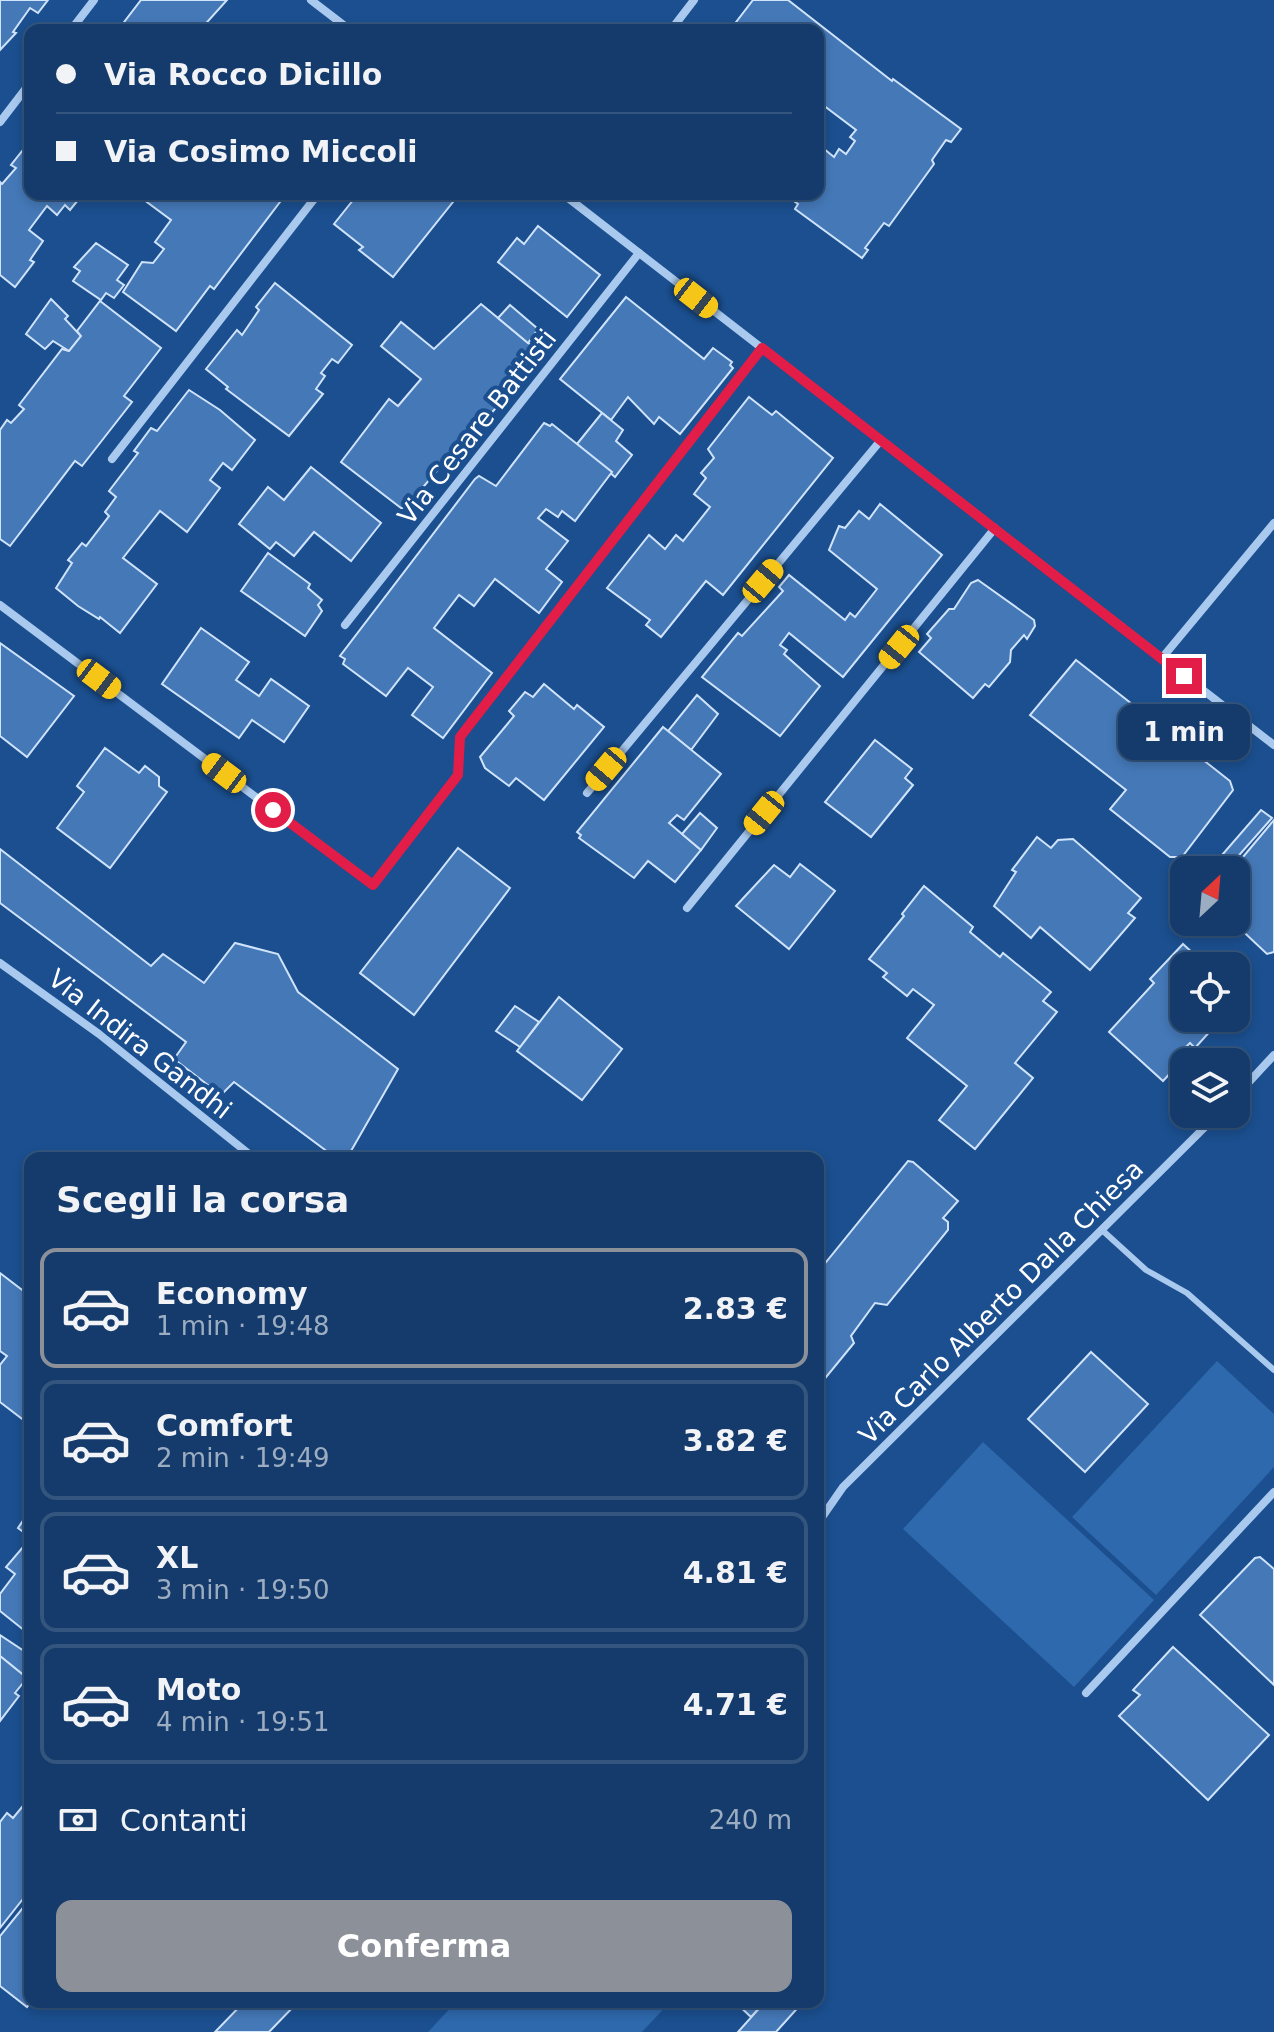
<!DOCTYPE html>
<html lang="it">
<meta charset="utf-8">
<style>
body{margin:0;font-family:"DejaVu Sans",sans-serif;background:#214673;color:#f1f3f6;height:100vh;display:flex;flex-direction:column;font-size:30px;white-space:nowrap}
*{box-sizing:border-box;margin:0}
p{font-size:26px;color:#9dadc1}
.icon{flex:none;width:44px;height:44px;fill:none;stroke:currentColor;stroke-width:2;stroke-linecap:round;stroke-linejoin:round}
.map{position:relative;flex:1;overflow:hidden}
.details{position:absolute;left:24px;top:1152px;width:800px;height:856px;display:flex;flex-direction:column;background:#143b6b;border-radius:16px;box-shadow:0 4px 12px #0003,0 0 0 2px #33557e}
.details>*{flex:none}
.top-card{position:absolute;left:24px;top:24px;width:800px;height:176px;border-radius:16px;box-shadow:0 4px 12px #0003,0 0 0 2px #33557e;display:grid;align-content:center;height:176px;padding:0 32px;background:#143b6b}
.needle{width:52px;rotate:26deg}
.controls{position:absolute;left:1170px;top:856px;display:grid;gap:16px}
.controls a{display:grid;place-items:center;width:80px;height:80px;border-radius:16px;background:#143b6b;box-shadow:0 4px 12px #0003,0 0 0 2px #33557e;font-size:40px}
.end{position:absolute;width:36px;height:36px;margin:-18px;border:10px solid #e11d48;background:#fff;box-shadow:0 0 0 4px #fff}
.from{border-radius:50%}
.bubble{position:absolute;height:56px;border-radius:16px;background:#143b6b;box-shadow:0 4px 12px #0003,0 0 0 2px #33557e;font-size:26px;font-weight:700;line-height:56px;text-align:center}
.car{position:absolute;width:24px;height:48px;margin:-24px -12px;border-radius:10px;box-shadow:0 0 6px 2px #0007;background:linear-gradient(#f5c518 24%,#345 0 40%,#f5c518 0 76%,#345 0 86%,#f5c518 0)}
.top-card b{display:flex;align-items:center;gap:28px;height:76px;font-size:30px}
.top-card b+b{border-top:2px solid #33557e}
.top-card i{width:20px;height:20px;background:#f1f3f6}
ul{padding:0;list-style:none}
li{display:flex;align-items:center;gap:24px;height:120px;margin:0 16px 12px;padding:0 16px;border:4px solid #33557e;border-radius:16px}
li div{flex:1}
li b{display:block;font-size:30px}
li em{font-style:normal;font-weight:700}
li.selected{border-color:#8c9099}
li>.icon{width:72px;height:72px;stroke-width:1.5}
h2{padding:0 32px;font-size:36px;line-height:96px}
.pay{display:flex;align-items:center;gap:20px;height:88px;padding:0 32px;font-size:30px}
.pay p{margin-inline-start:auto}
.primary-button{display:flex;gap:16px;margin-top:auto;padding:16px 32px}
.primary-button a{flex:1;height:92px;border-radius:16px;background:#8c9099;color:#fff;font-size:32px;font-weight:700;line-height:92px;text-align:center}
.map>svg:first-child{display:block}
.green{fill:#2e69ad}
.building{fill:#4478b7;stroke:#cfe3fa;stroke-width:2}
.lines{fill:none;stroke-linecap:round;stroke-linejoin:round}
.service{stroke:#a9c9ee;stroke-width:6}
.minor{stroke:#a9c9ee;stroke-width:8}
.route{stroke:#e11d48;stroke-width:10}
.labels{text-anchor:middle;dominant-baseline:central;stroke-width:8;stroke-linejoin:round;paint-order:stroke}
.street-label{font-size:26px;fill:#fff;stroke:#1b4f8f}
</style>
<div class="map">
<svg width="1274" height="2032" viewBox="0 0 1274 2032">
<rect width="100%" height="100%" fill="#1b4f8f"/>
<g class="green">
<polygon points="1217,1361 1274,1414 1274,1467 1156,1595 1072,1517"/>
<polygon points="983,1442 1154,1600 1074,1687 903,1529"/>
<polygon points="456,2002 670,2002 642,2032 428,2032"/>
</g>
<g class="building">
<polygon points="0,0 48,0 38,13 30,8 13,32 16,33 0,50"/>
<polygon points="141,0 227,0 200,30 118,30"/>
<polygon points="753,0 788,0 892,81 893,79 961,129 951,142 946,140 932,160 934,164 889,226 884,223 865,248 868,250 862,258 795,209 798,204 784,194 818,194 818,144 834,157 839,149 846,154 855,141 850,137 856,130 819,102 818,104 818,30 730,30"/>
<polygon points="30,141 30,194 83,194 70,210 65,205 57,215 47,206 29,230 43,241 30,260 34,262 15,287 0,275 0,182 2,184 16,168 11,165"/>
<polygon points="136,194 269,194 280,202 214,289 210,286 176,331 123,292 142,262 153,263 164,249 155,242 171,220"/>
<polygon points="358,194 453,194 457,197 393,277 359,250 363,247 334,224"/>
<polygon points="538,226 600,275 567,317 498,262 517,238 524,244"/>
<polygon points="96,243 128,265 117,280 124,285 114,298 106,293 101,300 73,281 80,271 74,267"/>
<polygon points="275,283 352,345 338,363 332,359 321,373 325,376 316,389 323,394 289,436 226,389 228,387 206,369 237,330 242,335 259,310 256,307"/>
<polygon points="626,297 704,359 713,348 732,362 730,365 733,368 680,434 659,417 654,424 628,397 611,420 560,379"/>
<polygon points="51,299 68,316 65,319 81,336 69,351 53,341 45,349 26,334"/>
<polygon points="100,301 161,348 124,396 132,402 82,466 75,461 10,546 0,539 0,430 7,420 11,423 24,409 19,405 62,349 69,351 81,336 77,331"/>
<polygon points="481,304 538,351 495,399 501,402 482,424 477,422 406,508 401,508 341,462 389,399 398,406 421,379 381,346 401,322 434,349"/>
<polygon points="510,305 538,329 528,343 498,318"/>
<polygon points="189,390 220,410 255,440 232,470 223,463 210,480 220,488 187,532 160,511 123,558 157,584 120,633 100,617 99,619 78,606 56,588 72,563 68,560 82,543 86,546 109,516 105,512 116,497 109,491 138,453 134,451 151,428 157,431"/>
<polygon points="749,397 772,415 776,411 833,458 723,595 706,581 661,637 646,625 650,620 607,588 649,535 665,549 676,535 683,541 710,507 694,494 706,478 701,473 714,458 708,449"/>
<polygon points="602,413 623,430 616,441 632,455 615,477 577,444"/>
<polygon points="544,423 550,426 552,424 612,472 575,521 562,511 558,517 546,509 538,518 568,541 546,569 562,582 539,613 495,579 474,606 459,595 434,628 492,673 443,738 412,715 433,687 408,668 386,696 343,664 345,659 340,656 475,479 479,476 496,486"/>
<polygon points="311,467 381,523 351,561 314,532 294,556 276,542 270,549 239,524 268,487 284,500"/>
<polygon points="880,504 942,555 843,677 789,633 780,645 787,650 784,654 820,686 780,736 702,677 738,633 742,636 783,591 779,587 789,575 845,620 850,613 855,617 877,589 829,550 839,526 845,528 859,511 869,519"/>
<polygon points="268,553 310,584 308,588 322,600 318,605 322,611 305,636 241,591"/>
<polygon points="978,580 1034,620 1035,626 1027,639 1024,635 1011,650 1010,662 989,687 985,684 973,698 919,652 931,638 927,634 949,609 954,609 971,583"/>
<polygon points="201,628 249,662 236,680 259,696 271,679 309,706 284,742 252,720 239,738 162,684"/>
<polygon points="0,643 74,696 27,757 0,736"/>
<polygon points="1076,660 1230,781 1233,790 1182,857 1170,857 1110,809 1126,790 1030,715"/>
<polygon points="544,684 574,709 577,705 604,727 544,800 516,778 509,786 485,768 480,757 514,716 509,711 525,692 533,697"/>
<polygon points="697,695 718,714 691,750 668,731"/>
<polygon points="663,727 721,774 684,820 677,815 669,823 701,850 675,882 648,861 634,878 579,838 581,835 577,832"/>
<polygon points="875,740 912,769 905,778 913,785 871,837 825,802"/>
<polygon points="105,748 139,773 145,766 159,777 159,786 167,792 110,868 57,828 84,792 77,786"/>
<polygon points="1261,810 1272,818 1226,870 1209,870"/>
<polygon points="700,813 717,828 701,850 682,834"/>
<polygon points="1274,820 1274,952 1267,954 1233,922 1236,922 1236,870 1232,870"/>
<polygon points="1037,837 1051,848 1058,840 1073,839 1141,898 1128,913 1135,918 1090,970 1040,927 1031,938 994,906 1016,872 1012,870"/>
<polygon points="458,848 510,888 414,1015 360,973"/>
<polygon points="0,849 151,966 163,954 204,983 235,943 278,954 298,992 398,1069 347,1158 336,1158 234,1082 221,1095 174,1059 186,1042 0,903"/>
<polygon points="800,864 835,891 789,949 736,906 774,865 790,877"/>
<polygon points="924,886 973,927 970,932 1000,957 1003,953 1051,992 1043,1001 1057,1012 1015,1063 1033,1078 975,1149 939,1120 967,1086 907,1038 934,1005 913,989 907,996 883,977 887,973 869,959 904,916 902,914"/>
<polygon points="1183,944 1207,966 1184,966 1184,1018 1222,1018 1195,1048 1190,1043 1180,1053 1185,1057 1163,1081 1109,1032 1154,983 1150,979"/>
<polygon points="559,997 622,1049 582,1100 517,1051"/>
<polygon points="515,1006 539,1022 520,1047 496,1031"/>
<polygon points="908,1161 913,1162 958,1201 943,1218 948,1222 948,1230 887,1305 875,1303 851,1336 854,1343 818,1387 818,1272"/>
<polygon points="0,1273 30,1296 30,1425 0,1402 0,1365 7,1356 0,1351"/>
<polygon points="1091,1352 1148,1404 1085,1472 1028,1419"/>
<polygon points="30,1510 30,1537 18,1528"/>
<polygon points="29,1540 30,1541 30,1635 0,1611 0,1594 15,1574 6,1567"/>
<polygon points="1260,1557 1274,1569 1274,1685 1200,1615 1255,1558"/>
<polygon points="0,1635 30,1655 27,1678 0,1656"/>
<polygon points="1173,1647 1269,1735 1208,1800 1119,1716 1140,1695 1133,1690"/>
<polygon points="0,1656 27,1678 15,1693 19,1696 0,1721"/>
<polygon points="27,1801 30,1804 30,1890 0,1928 0,1822 7,1813 13,1818"/>
<polygon points="30,1899 31,2002 27,2007 0,1986 0,1936"/>
<polygon points="244,2002 298,2002 269,2032 215,2032"/>
<polygon points="735,2002 759,2002 762,2005 751,2017"/>
<polygon points="765,2002 803,2002 776,2032 738,2032"/>
</g>
<g class="lines">
<polyline class="service" points="1102,1230 1146,1270 1187,1293 1274,1370"/>
<g class="minor">
<polyline points="311,0 350,30"/>
<polyline points="71,30 94,0"/>
<polyline points="671,30 694,0"/>
<polyline points="0,122 30,83"/>
<polyline points="563,194 1274,745"/>
<polyline points="112,459 318,194"/>
<polyline points="0,605 373,885 458,775 460,737 762,348"/>
<polyline points="345,625 639,253"/>
<polyline points="1162,658 1274,523"/>
<polyline points="587,793 881,440"/>
<polyline points="687,908 995,528"/>
<polyline points="0,963 99,1034 254,1158"/>
<polyline points="1236,1096 1274,1055"/>
<polyline points="818,1523 843,1487 1218,1114"/>
<polyline points="1086,1693 1274,1492"/>
</g>
</g>
<g class="lines">
<polyline class="route" points="273,810 373,885 458,775 460,737 762,348 1184,676"/>
</g>
<g class="labels">
<g class="street-label">
<text transform="translate(477 427) rotate(-52)">Via Cesare Battisti</text>
<text transform="translate(140 1044) rotate(38)">Via Indira Gandhi</text>
<text transform="translate(1001 1302) rotate(-45)">Via Carlo Alberto Dalla Chiesa</text>
</g>
</g>
</svg>
<div class="controls">
<a><svg class="needle" viewBox="-14 -14 28 28"><path d="M0-13l5 13h-10z" fill="#e53935"/><path d="M0 13l5-13h-10z" fill="#9dadc1"/></svg></a>
<a><svg class="icon" aria-label="locate" viewBox="0 0 24 24"><circle cx="12" cy="12" r="6"/><path d="M12 2v4M12 18v4M2 12h4M18 12h4"/></svg></a>
<a><svg class="icon" aria-label="layers" viewBox="0 0 24 24"><path d="M12 4l9 5-9 5-9-5zM3 14l9 5 9-5"/></svg></a>
</div>
<i class="end from" style="left:273px;top:810px"></i>
<i class="end" style="left:1184px;top:676px"></i>
<div class="bubble" style="left:1118px;top:704px;width:132px">1 min</div>
<i class="car" style="left:696px;top:298px;rotate:128deg"></i>
<i class="car" style="left:763px;top:581px;rotate:40deg"></i>
<i class="car" style="left:899px;top:647px;rotate:219deg"></i>
<i class="car" style="left:99px;top:679px;rotate:127deg"></i>
<i class="car" style="left:606px;top:769px;rotate:220deg"></i>
<i class="car" style="left:224px;top:773px;rotate:307deg"></i>
<i class="car" style="left:764px;top:813px;rotate:219deg"></i>
<div class="top-card">
<b><i class="from"></i>Via Rocco Dicillo</b>
<b><i></i>Via Cosimo Miccoli</b>
</div>
<section class="details">
<h2>Scegli la corsa</h2>
<ul>
<li class="selected"><svg class="icon" aria-label="car" viewBox="0 0 24 24"><path d="M5 17H2v-5l4-1 3-4h7l3 4 3 1v5h-3M9 17h6M6 11h13"/><circle cx="7" cy="17" r="2"/><circle cx="17" cy="17" r="2"/></svg><div><b>Economy</b><p>1 min · 19:48</p></div><em>2.83 €</em></li>
<li><svg class="icon" aria-label="car" viewBox="0 0 24 24"><path d="M5 17H2v-5l4-1 3-4h7l3 4 3 1v5h-3M9 17h6M6 11h13"/><circle cx="7" cy="17" r="2"/><circle cx="17" cy="17" r="2"/></svg><div><b>Comfort</b><p>2 min · 19:49</p></div><em>3.82 €</em></li>
<li><svg class="icon" aria-label="car" viewBox="0 0 24 24"><path d="M5 17H2v-5l4-1 3-4h7l3 4 3 1v5h-3M9 17h6M6 11h13"/><circle cx="7" cy="17" r="2"/><circle cx="17" cy="17" r="2"/></svg><div><b>XL</b><p>3 min · 19:50</p></div><em>4.81 €</em></li>
<li><svg class="icon" aria-label="car" viewBox="0 0 24 24"><path d="M5 17H2v-5l4-1 3-4h7l3 4 3 1v5h-3M9 17h6M6 11h13"/><circle cx="7" cy="17" r="2"/><circle cx="17" cy="17" r="2"/></svg><div><b>Moto</b><p>4 min · 19:51</p></div><em>4.71 €</em></li>
</ul>
<div class="pay"><svg class="icon" aria-label="cash" viewBox="0 0 24 24"><path d="M3 7h18v10H3z"/><circle cx="12" cy="12" r="2"/></svg>Contanti<p>240 m</p></div>
<div class="primary-button"><a>Conferma</a></div>
</section>
</div>
